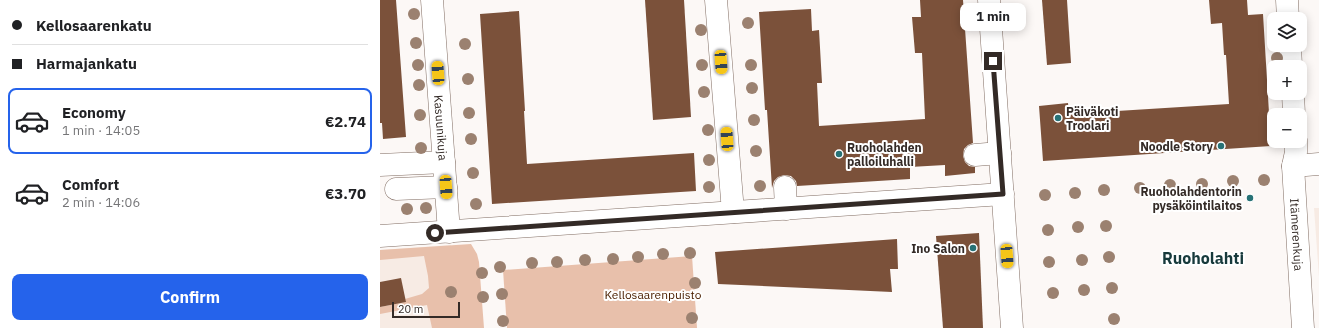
<!DOCTYPE html>
<meta charset="utf-8">
<style>
body{margin:0;font-family:"IBM Plex Sans",sans-serif;background:#f6f6f6;color:#202124;height:100vh;display:flex;flex-direction:column;font-size:15px;white-space:nowrap}
*{box-sizing:border-box;margin:0}
p{font-size:13px;color:#757577}
.icon{flex:none;width:22px;height:22px;fill:none;stroke:currentColor;stroke-width:2;stroke-linecap:round;stroke-linejoin:round}
.map{position:relative;flex:1;overflow:hidden}
.panel{display:flex;flex-direction:column;background:#fff;width:380px}
.panel>*{flex:none}
.top-card{display:grid;align-content:center;height:88px;padding:0 12px;background:#fff}
.tools{position:absolute;left:887px;top:12px;display:grid;gap:8px}
.tools a{display:grid;place-items:center;width:40px;height:40px;border-radius:8px;background:#fff;box-shadow:0 2px 10px #0003;font-size:20px}
.scale{position:absolute;left:12px;bottom:10px;width:68px;box-sizing:border-box;padding-left:4px;border:2px solid #332a26;border-top:0;font-size:11px;line-height:14px;white-space:nowrap;color:#332a26;-webkit-text-stroke:3px #fff;paint-order:stroke}
.end{position:absolute;width:18px;height:18px;margin:-9px;border:5px solid #332a26;background:#fff;box-shadow:0 0 0 2px #fff}
.from{border-radius:50%}
.bubble{position:absolute;height:28px;border-radius:8px;background:#fff;box-shadow:0 2px 10px #0003;font-size:13px;font-weight:800;line-height:28px;text-align:center}
.car{position:absolute;width:12px;height:24px;margin:-12px -6px;border-radius:5px;box-shadow:0 0 3px 1px #0007;background:linear-gradient(#f5c518 24%,#345 0 40%,#f5c518 0 76%,#345 0 86%,#f5c518 0)}
.top-card b{display:flex;align-items:center;gap:14px;height:38px;font-size:15px}
.top-card b+b{border-top:1px solid #e0e0e0}
.top-card i{width:10px;height:10px;background:#202124}
ul{padding:0;list-style:none}
li{display:flex;align-items:center;gap:12px;height:66px;margin:0 8px 6px;padding:0 4px;border:2px solid transparent;border-radius:8px}
li div{flex:1}
li b{display:block;font-size:15px}
li em{font-style:normal;font-weight:800}
li.on{border-color:#2563eb}
li>.icon{width:36px;height:36px;stroke-width:1.5}
.button{display:flex;gap:8px;margin-top:auto;padding:8px 12px}
.button a{flex:1;height:46px;border-radius:8px;background:#2563eb;color:#fff;font-size:16px;font-weight:800;line-height:46px;text-align:center}
main{display:flex;flex:1;min-height:0}
.map>svg:first-child{display:block}
.built{fill:#f7ebe4}
.green{fill:#e8c0ab}
.building{fill:#7b513a}
.lines{fill:none;stroke-linecap:round;stroke-linejoin:round}
.minor-casing{stroke:#826e64;stroke-width:23}
.minor{stroke:#fff;stroke-width:22}
.tree{fill:#9b8170}
.route{stroke:#332a26;stroke-width:5}
.poi-dot{fill:#277276;stroke:#fff;stroke-width:1.5}
.labels{text-anchor:middle;dominant-baseline:central;stroke-width:4;stroke-linejoin:round;paint-order:stroke}
.poi-label{font-size:12px;font-weight:bold;fill:#332a26;stroke:#fff;text-anchor:end}
.street-label{font-size:12px;fill:#332a26;stroke:#fff}
.park-label{font-size:12px;fill:#4b2002;stroke:#fff}
.district-label{font-size:16px;font-weight:bold;fill:#173a3c;stroke:#fff}
</style>
<main>
<section class="panel">
<div class="top-card">
<b><i class="from"></i>Kellosaarenkatu</b>
<b><i></i>Harmajankatu</b>
</div>
<ul>
<li class="on"><svg class="icon" aria-label="car" viewBox="0 0 24 24"><path d="M5 17H2v-5l4-1 3-4h7l3 4 3 1v5h-3M9 17h6M6 11h13"/><circle cx="7" cy="17" r="2"/><circle cx="17" cy="17" r="2"/></svg><div><b>Economy</b><p>1 min · 14:05</p></div><em>€2.74</em></li>
<li><svg class="icon" aria-label="car" viewBox="0 0 24 24"><path d="M5 17H2v-5l4-1 3-4h7l3 4 3 1v5h-3M9 17h6M6 11h13"/><circle cx="7" cy="17" r="2"/><circle cx="17" cy="17" r="2"/></svg><div><b>Comfort</b><p>2 min · 14:06</p></div><em>€3.70</em></li>
</ul>
<div class="button"><a>Confirm</a></div>
</section>
<div class="map">
<svg width="939" height="328" viewBox="0 0 939 328">
<rect width="100%" height="100%" fill="#fcf8f6"/>
<g class="built">
<polygon points="934,208 939,208 939,277"/>
<polygon points="71,245 90,328 0,328 0,250"/>
</g>
<g class="green">
<polygon points="91,244 97,254 99,262 104,328 52,328 47,305 0,314 0,307 26,302 25,299 42,294 49,288 48,276 44,256 0,260 0,250"/>
<polygon points="312,256 317,328 127,328 123,270"/>
</g>
<g class="building">
<polygon points="0,0 16,0 26,137 3,139 2,123 0,123"/>
<polygon points="265,0 304,0 311,117 273,120"/>
<polygon points="540,0 583,0 593,143 588,145 584,149 583,156 585,162 589,166 595,167 595,173 565,176 565,165 530,167 530,179 417,186 416,181 411,176 404,175 398,177 394,181 392,188 387,110 385,110 379,12 431,9 432,31 439,30 442,83 437,83 439,126 545,119 542,53 535,53 532,17 541,17"/>
<polygon points="662,0 687,0 691,63 667,65"/>
<polygon points="829,0 867,0 868,15 883,14 891,146 663,161 659,106 688,103 689,114 849,104 846,55 844,55 842,23 831,24"/>
<polygon points="139,11 145,111 144,111 147,164 314,153 316,191 112,204 100,14"/>
<polygon points="599,233 603,328 563,328 556,236"/>
<polygon points="517,239 518,269 510,269 512,292 338,284 335,252"/>
<polygon points="21,278 26,302 0,307 0,282"/>
</g>
<g class="lines">
<defs>
<g id="minor">
<path id="s1" d="M52,0L69,232"/>
<polyline points="336,0 353,212"/>
<polyline points="609,0 632,328"/>
<polyline points="907,0 908,19"/>
<polyline points="910,45 911,67"/>
<polyline points="913,93 914,115"/>
<path id="s2" d="M916,141V152L913,166L923,328"/>
<polyline points="595,155 620,153"/>
<polyline points="0,165 64,162"/>
<polyline points="913,166 939,164"/>
<polyline points="405,187 406,209"/>
<polyline points="16,189 66,187"/>
<polyline points="0,236 623,194"/>
</g>
</defs>
<use href="#minor" class="minor-casing"/>
<use href="#minor" class="minor"/>
</g>
<g class="tree">
<circle cx="34" cy="14" r="6"/>
<circle cx="368" cy="23" r="6"/>
<circle cx="321" cy="30" r="6"/>
<circle cx="36" cy="43" r="6"/>
<circle cx="85" cy="44" r="6"/>
<circle cx="897" cy="58" r="6"/>
<circle cx="38" cy="65" r="6"/>
<circle cx="322" cy="65" r="6"/>
<circle cx="371" cy="65" r="6"/>
<circle cx="88" cy="79" r="6"/>
<circle cx="39" cy="85" r="6"/>
<circle cx="372" cy="88" r="6"/>
<circle cx="324" cy="92" r="6"/>
<circle cx="89" cy="113" r="6"/>
<circle cx="40" cy="115" r="6"/>
<circle cx="374" cy="120" r="6"/>
<circle cx="328" cy="130" r="6"/>
<circle cx="91" cy="139" r="6"/>
<circle cx="41" cy="148" r="6"/>
<circle cx="376" cy="151" r="6"/>
<circle cx="329" cy="160" r="6"/>
<circle cx="93" cy="173" r="6"/>
<circle cx="884" cy="180" r="6"/>
<circle cx="853" cy="181" r="6"/>
<circle cx="822" cy="184" r="6"/>
<circle cx="790" cy="185" r="6"/>
<circle cx="380" cy="186" r="6"/>
<circle cx="329" cy="187" r="6"/>
<circle cx="760" cy="188" r="6"/>
<circle cx="724" cy="190" r="6"/>
<circle cx="695" cy="193" r="6"/>
<circle cx="665" cy="195" r="6"/>
<circle cx="96" cy="204" r="6"/>
<circle cx="46" cy="208" r="6"/>
<circle cx="27" cy="209" r="6"/>
<circle cx="726" cy="226" r="6"/>
<circle cx="698" cy="227" r="6"/>
<circle cx="668" cy="230" r="6"/>
<circle cx="310" cy="253" r="6"/>
<circle cx="283" cy="254" r="6"/>
<circle cx="258" cy="257" r="6"/>
<circle cx="729" cy="257" r="6"/>
<circle cx="233" cy="259" r="6"/>
<circle cx="205" cy="260" r="6"/>
<circle cx="702" cy="260" r="6"/>
<circle cx="177" cy="262" r="6"/>
<circle cx="669" cy="262" r="6"/>
<circle cx="152" cy="263" r="6"/>
<circle cx="120" cy="267" r="6"/>
<circle cx="102" cy="273" r="6"/>
<circle cx="315" cy="283" r="6"/>
<circle cx="732" cy="288" r="6"/>
<circle cx="704" cy="290" r="6"/>
<circle cx="71" cy="292" r="6"/>
<circle cx="673" cy="293" r="6"/>
<circle cx="122" cy="294" r="6"/>
<circle cx="103" cy="297" r="6"/>
<circle cx="312" cy="318" r="6"/>
<circle cx="734" cy="319" r="6"/>
<circle cx="123" cy="321" r="6"/>
</g>
<g class="lines">
<polyline class="route" points="55,233 623,194 613,61"/>
</g>
<g class="poi-dot">
<circle cx="678" cy="118" r="4"/>
<circle cx="841" cy="146" r="4"/>
<circle cx="459" cy="154" r="4"/>
<circle cx="870" cy="198" r="4"/>
<circle cx="593" cy="248" r="4"/>
</g>
<g class="labels">
<g class="poi-label">
<text x="686" y="111" text-anchor="start">Päiväkoti<tspan x="686" dy="14">Troolari</tspan></text>
<text x="833" y="146">Noodle Story</text>
<text x="467" y="147" text-anchor="start">Ruoholahden<tspan x="467" dy="14">palloiluhalli</tspan></text>
<text x="862" y="191">Ruoholahdentorin<tspan x="862" dy="14">pysäköintilaitos</tspan></text>
<text x="585" y="248">Ino Salon</text>
</g>
<g class="street-label">
<text stroke="none"><textPath href="#s1" startOffset="128">Kasuunikuja</textPath></text>
<text stroke="none"><textPath href="#s2" startOffset="94">Itämerenkuja</textPath></text>
</g>
<g class="park-label">
<text x="273" y="294">Kellosaarenpuisto</text>
</g>
<g class="district-label">
<text x="823" y="258">Ruoholahti</text>
</g>
</g>
</svg>
<div class="tools">
<a><svg class="icon" aria-label="layers" viewBox="0 0 24 24"><path d="M12 4l9 5-9 5-9-5zM3 14l9 5 9-5"/></svg></a>
<a>+</a>
<a>−</a>
</div>
<div class="scale">20 m</div>
<i class="end from" style="left:55px;top:233px"></i>
<i class="end" style="left:613px;top:61px"></i>
<div class="bubble" style="left:580px;top:3px;width:66px">1 min</div>
<i class="car" style="left:341px;top:62px;rotate:176deg"></i>
<i class="car" style="left:58px;top:73px;rotate:356deg"></i>
<i class="car" style="left:347px;top:139px;rotate:356deg"></i>
<i class="car" style="left:66px;top:187px;rotate:176deg"></i>
<i class="car" style="left:627px;top:256px;rotate:176deg"></i>
</div>
</main>
